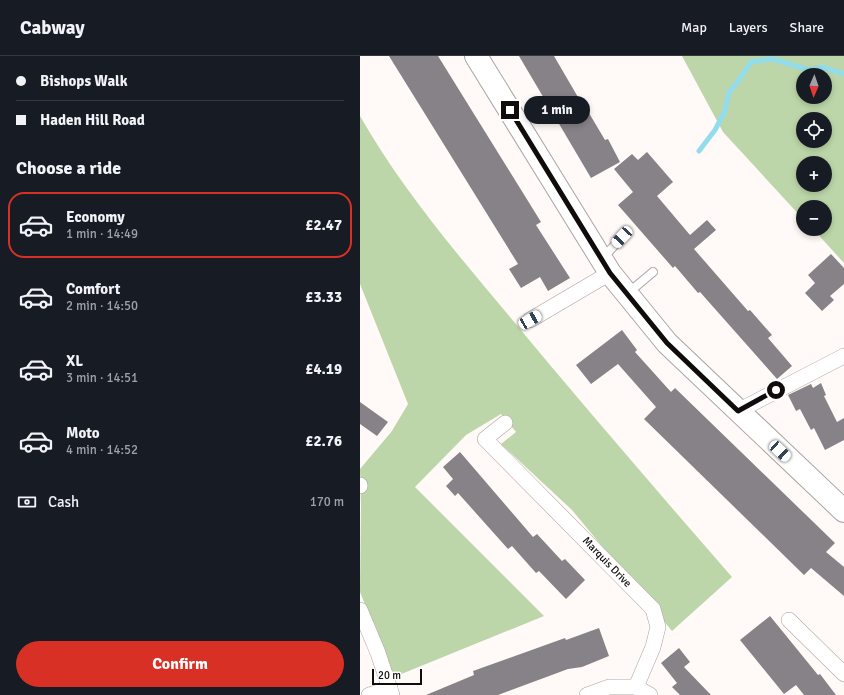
<!DOCTYPE html>
<meta charset="utf-8">
<style>
body{margin:0;font-family:Signika,sans-serif;background:#242831;color:#f1f3f6;height:100vh;display:flex;flex-direction:column;font-size:15px;white-space:nowrap}
*{box-sizing:border-box;margin:0}
p{font-size:13px;color:#9ea1a6}
.icon{flex:none;width:22px;height:22px;fill:none;stroke:currentColor;stroke-width:2;stroke-linecap:round;stroke-linejoin:round}
.map{position:relative;flex:1;overflow:hidden}
.drawer{display:flex;flex-direction:column;background:#171b24;width:360px}
.drawer>*{flex:none}
.banner{display:grid;align-content:center;height:88px;padding:0 16px;background:#171b24}
.needle{width:26px;rotate:182deg}
.controls{position:absolute;left:436px;top:12px;display:grid;gap:8px}
.controls a{display:grid;place-items:center;width:36px;height:36px;border-radius:50%;background:#171b24;box-shadow:0 2px 6px #0003;font-size:20px}
.scale{position:absolute;left:12px;bottom:10px;width:50px;box-sizing:border-box;padding-left:4px;border:2px solid #0f0c0b;border-top:0;font-size:11px;line-height:14px;white-space:nowrap;color:#0f0c0b;-webkit-text-stroke:3px #fff;paint-order:stroke}
.end{position:absolute;width:18px;height:18px;margin:-9px;border:5px solid #0f0c0b;background:#fff;box-shadow:0 0 0 2px #fff}
.from{border-radius:50%}
.bubble{position:absolute;height:28px;border-radius:14px;background:#171b24;box-shadow:0 2px 6px #0003;font-size:13px;font-weight:700;line-height:28px;text-align:center}
.car{position:absolute;width:12px;height:24px;margin:-12px -6px;border-radius:5px;box-shadow:0 0 3px 1px #0007;background:linear-gradient(#fff 24%,#345 0 40%,#fff 0 76%,#345 0 86%,#fff 0)}
.banner b{display:flex;align-items:center;gap:14px;height:38px;font-size:15px}
.banner b+b{border-top:1px solid #363941}
.banner i{width:10px;height:10px;background:#f1f3f6}
ul{padding:0;list-style:none}
li{display:flex;align-items:center;gap:12px;height:66px;margin:0 8px 6px;padding:0 8px;border:2px solid transparent;border-radius:16px}
li div{flex:1}
li b{display:block;font-size:15px}
li em{font-style:normal;font-weight:700}
li.current{border-color:#d93025}
li>.icon{width:36px;height:36px;stroke-width:1.5}
h2{padding:0 16px;font-size:18px;line-height:48px}
.pay{display:flex;align-items:center;gap:10px;height:44px;padding:0 16px;font-size:15px}
.pay p{margin-inline-start:auto}
.button{display:flex;gap:8px;margin-top:auto;padding:8px 16px}
.button a{flex:1;height:46px;border-radius:24px;background:#d93025;color:#fff;font-size:16px;font-weight:700;line-height:46px;text-align:center}
header{display:flex;align-items:center;gap:24px;box-sizing:border-box;height:56px;padding:0 20px;background:#171b24;border-bottom:1px solid #363941}
header strong{font-size:19px}
nav{display:flex;gap:22px;margin-inline-start:auto;font-size:14px}
main{display:flex;flex:1;min-height:0}
.map>svg:first-child{display:block}
.green{fill:#bdd6a9;fill-rule:evenodd}
.lines{fill:none;stroke-linecap:round;stroke-linejoin:round}
.stream{stroke:#93dceb;stroke-width:5}
.building{fill:#878288}
.service-casing{stroke:#ada4a1;stroke-width:10}
.minor-casing{stroke:#ada4a1;stroke-width:16}
.primary-casing{stroke:#ada4a1;stroke-width:24}
.service{stroke:#fff;stroke-width:8}
.minor{stroke:#fff;stroke-width:15}
.primary{stroke:#fff;stroke-width:22}
.route{stroke:#0f0c0b;stroke-width:5}
.labels{text-anchor:middle;dominant-baseline:central;stroke-width:3.5;stroke-linejoin:round;paint-order:stroke}
.street-label{font-size:11px;fill:#0f0c0b;stroke:#fff}
</style>
<header>
<strong>Cabway</strong>
<nav><a>Map</a><a>Layers</a><a>Share</a></nav>
</header>
<main>
<section class="drawer">
<div class="banner">
<b><i class="from"></i>Bishops Walk</b>
<b><i></i>Haden Hill Road</b>
</div>
<h2>Choose a ride</h2>
<ul>
<li class="current"><svg class="icon" aria-label="car" viewBox="0 0 24 24"><path d="M5 17H2v-5l4-1 3-4h7l3 4 3 1v5h-3M9 17h6M6 11h13"/><circle cx="7" cy="17" r="2"/><circle cx="17" cy="17" r="2"/></svg><div><b>Economy</b><p>1 min · 14:49</p></div><em>£2.47</em></li>
<li><svg class="icon" aria-label="car" viewBox="0 0 24 24"><path d="M5 17H2v-5l4-1 3-4h7l3 4 3 1v5h-3M9 17h6M6 11h13"/><circle cx="7" cy="17" r="2"/><circle cx="17" cy="17" r="2"/></svg><div><b>Comfort</b><p>2 min · 14:50</p></div><em>£3.33</em></li>
<li><svg class="icon" aria-label="car" viewBox="0 0 24 24"><path d="M5 17H2v-5l4-1 3-4h7l3 4 3 1v5h-3M9 17h6M6 11h13"/><circle cx="7" cy="17" r="2"/><circle cx="17" cy="17" r="2"/></svg><div><b>XL</b><p>3 min · 14:51</p></div><em>£4.19</em></li>
<li><svg class="icon" aria-label="car" viewBox="0 0 24 24"><path d="M5 17H2v-5l4-1 3-4h7l3 4 3 1v5h-3M9 17h6M6 11h13"/><circle cx="7" cy="17" r="2"/><circle cx="17" cy="17" r="2"/></svg><div><b>Moto</b><p>4 min · 14:52</p></div><em>£2.76</em></li>
</ul>
<div class="pay"><svg class="icon" aria-label="cash" viewBox="0 0 24 24"><path d="M3 7h18v10H3z"/><circle cx="12" cy="12" r="2"/></svg>Cash<p>170 m</p></div>
<div class="button"><a>Confirm</a></div>
</section>
<div class="map">
<svg width="484" height="639" viewBox="0 0 484 639">
<rect width="100%" height="100%" fill="#fff9f7"/>
<g class="green">
<path d="M322,0H484V207L453,173H465V151H443V163L363,76ZM443,19H465V41H443ZM443,63H465V85H443ZM443,107H465V129H443Z"/>
<path d="M0,60C41,132 97,198 150,261C223,349 297,435 372,521L312,575L212,454L141,388L156,376L141,358L106,379L55,431L184,560L34,621L0,536L1,450L0,413L32,375L48,348L0,228Z"/>
</g>
<g class="lines">
<polyline class="stream" points="339,95 355,74 365,55 369,36 377,27 391,6 413,3 449,14 462,11 484,18"/>
</g>
<g class="building">
<polygon points="29,0 78,0 181,166 176,169 210,222 188,235 180,221 161,232 149,213 158,208"/>
<polygon points="159,0 194,0 222,48 223,47 245,84 248,83 260,106 231,122"/>
<polygon points="287,96 313,126 297,140 330,179 347,164 356,174 334,193 388,255 390,254 412,279 408,282 432,310 417,323 340,236 338,237 315,210 313,212 258,149 273,136 254,113 272,98 278,104"/>
<polygon points="471,198 484,212 484,228 470,240 474,244 462,255 445,237 455,227 448,219"/>
<polygon points="262,274 277,294 275,296 311,336 315,332 475,487 466,496 484,511 484,540 451,512 444,519 284,363 296,351 258,308 231,328 216,309"/>
<polygon points="461,327 466,339 464,340 477,366 484,362 484,384 465,394 454,372 451,374 440,353 436,355 428,339 451,328 453,332"/>
<polygon points="0,346 28,366 17,380 0,368"/>
<polygon points="100,396 173,481 177,478 202,505 205,503 225,524 206,543 179,515 176,517 152,490 148,493 98,437 95,440 86,430 93,423 83,411"/>
<polygon points="410,560 458,619 460,618 476,639 444,639 436,629 424,638 380,584"/>
<polygon points="239,572 249,600 222,611 208,613 138,639 66,639 114,619 113,615 205,582 206,584"/>
<polygon points="319,592 330,606 324,611 351,639 320,639 312,631 317,627 301,607"/>
</g>
<g class="lines">
<defs>
<g id="service">
<polyline points="242,203 262,181"/>
<polyline points="268,237 293,216"/>
</g>
<g id="minor">
<polyline points="170,264 250,217"/>
<polyline points="378,355 484,300"/>
<polyline points="145,367 125,383 293,553 298,571 293,591 276,631 249,631 227,639"/>
<polyline points="0,430 0,429"/>
<polyline points="0,554 18,597 32,639"/>
<polyline points="429,564 484,618"/>
<polyline points="276,631 290,639"/>
<polyline points="9,639 30,632"/>
</g>
<polyline id="primary" points="116,0 250,217 307,287 484,455"/>
</defs>
<use href="#service" class="service-casing"/>
<use href="#minor" class="minor-casing"/>
<use href="#primary" class="primary-casing"/>
<use href="#service" class="service"/>
<use href="#minor" class="minor"/>
<use href="#primary" class="primary"/>
</g>
<g class="lines">
<polyline class="route" points="150,54 250,217 307,287 378,355 416,334"/>
</g>
<g class="labels">
<g class="street-label">
<text transform="translate(247 506) rotate(46)">Marquis Drive</text>
</g>
</g>
</svg>
<div class="controls">
<a><svg class="needle" viewBox="-14 -14 28 28"><path d="M0-13l5 13h-10z" fill="#e53935"/><path d="M0 13l5-13h-10z" fill="#9ea1a6"/></svg></a>
<a><svg class="icon" aria-label="locate" viewBox="0 0 24 24"><circle cx="12" cy="12" r="6"/><path d="M12 2v4M12 18v4M2 12h4M18 12h4"/></svg></a>
<a>+</a>
<a>−</a>
</div>
<div class="scale">20 m</div>
<i class="end from" style="left:416px;top:334px"></i>
<i class="end" style="left:150px;top:54px"></i>
<div class="bubble" style="left:164px;top:40px;width:66px">1 min</div>
<i class="car" style="left:262px;top:181px;rotate:223deg"></i>
<i class="car" style="left:170px;top:264px;rotate:60deg"></i>
<i class="car" style="left:420px;top:395px;rotate:133deg"></i>
</div>
</main>
